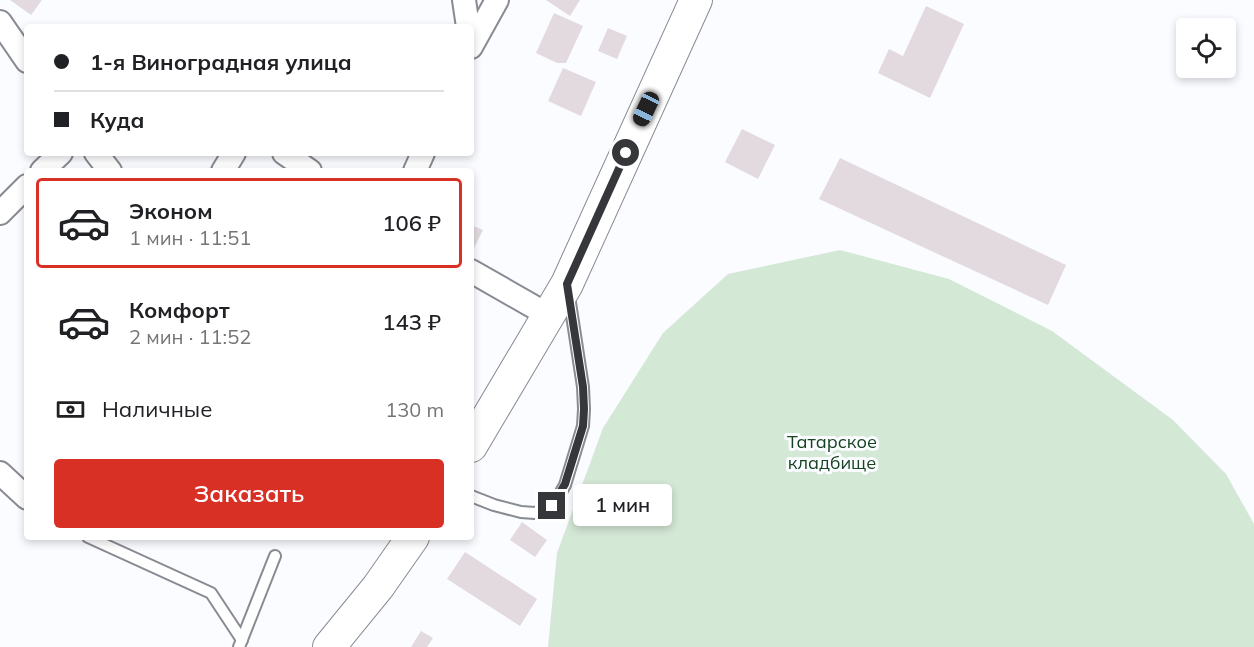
<!DOCTYPE html>
<html lang="ru">
<meta charset="utf-8">
<style>
body{margin:0;font-family:Mulish,sans-serif;background:#f2f2f2;color:#202124;height:100vh;display:flex;flex-direction:column;font-size:22px;white-space:nowrap}
*{box-sizing:border-box;margin:0}
p{font-size:20px;color:#757577}
.icon{flex:none;width:33px;height:33px;fill:none;stroke:currentColor;stroke-width:2;stroke-linecap:round;stroke-linejoin:round}
.map{position:relative;flex:1;overflow:hidden}
.sheet{position:absolute;left:24px;top:168px;width:450px;height:372px;display:flex;flex-direction:column;background:#fff;border-radius:6px;box-shadow:0 3px 9px #0003}
.sheet>*{flex:none}
.hud{position:absolute;left:24px;top:24px;width:450px;height:132px;border-radius:6px;box-shadow:0 3px 9px #0003;display:grid;align-content:center;height:132px;padding:0 30px;background:#fff}
.fabs{position:absolute;left:1176px;top:18px;display:grid;gap:12px}
.fabs a{display:grid;place-items:center;width:60px;height:60px;border-radius:6px;background:#fff;box-shadow:0 3px 9px #0003;font-size:30px}
.end{position:absolute;width:27px;height:27px;margin:-14px;border:8px solid #35373a;background:#fff;box-shadow:0 0 0 3px #fff}
.from{border-radius:50%}
.bubble{position:absolute;height:42px;border-radius:6px;background:#fff;box-shadow:0 3px 9px #0003;font-size:20px;font-weight:600;line-height:42px;text-align:center}
.car{position:absolute;width:18px;height:36px;margin:-18px -9px;border-radius:8px;box-shadow:0 0 4px 2px #0007;background:linear-gradient(#222 24%,#8ab4d8 0 40%,#222 0 76%,#8ab4d8 0 86%,#222 0)}
.hud b{display:flex;align-items:center;gap:21px;height:57px;font-size:22px}
.hud b+b{border-top:2px solid #e0e0e0}
.hud i{width:15px;height:15px;background:#202124}
ul{padding:10px 0 0;list-style:none}
li{display:flex;align-items:center;gap:18px;height:90px;margin:0 12px 9px;padding:0 18px;border:3px solid transparent;border-radius:6px}
li div{flex:1}
li b{display:block;font-size:22px}
li em{font-style:normal;font-weight:600}
li.active{border-color:#d93025}
li>.icon{width:54px;height:54px;stroke-width:1.5}
.pay{display:flex;align-items:center;gap:15px;height:66px;padding:0 30px;font-size:22px}
.pay p{margin-inline-start:auto}
.action{display:flex;gap:12px;margin-top:auto;padding:12px 30px}
.action a{flex:1;height:69px;border-radius:6px;background:#d93025;color:#fff;font-size:24px;font-weight:600;line-height:69px;text-align:center}
.map>svg:first-child{display:block}
.green{fill:#d4e8d6}
.building{fill:#e3dadf}
.lines{fill:none;stroke-linecap:round;stroke-linejoin:round}
.service-casing{stroke:#888b92;stroke-width:14}
.minor-casing{stroke:#888b92;stroke-width:26}
.secondary-casing{stroke:#888b92;stroke-width:34}
.service{stroke:#fff;stroke-width:10}
.minor{stroke:#fff;stroke-width:22}
.secondary{stroke:#fff;stroke-width:32}
.route{stroke:#35373a;stroke-width:8}
.labels{text-anchor:middle;dominant-baseline:central;stroke-width:6;stroke-linejoin:round;paint-order:stroke}
.park-label{font-size:18px;fill:#164321;stroke:#fafcff}
</style>
<div class="map">
<svg width="1254" height="647" viewBox="0 0 1254 647">
<rect width="100%" height="100%" fill="#fafcff"/>
<polygon class="green" points="840,250 949,279 1052,331 1173,420 1226,474 1254,524 1254,647 548,647 557,553 603,428 663,333 728,274"/>
<g class="building">
<polygon points="10,0 42,0 31,15"/>
<polygon points="546,0 580,0 570,16"/>
<polygon points="926,6 964,24 930,98 878,73 889,49 903,56"/>
<polygon points="554,13 583,26 566,63 557,63 536,53"/>
<polygon points="608,28 627,36 617,59 598,51"/>
<polygon points="563,68 596,82 581,116 548,101"/>
<polygon points="742,129 775,145 758,179 725,162"/>
<polygon points="840,158 1066,265 1048,305 819,199"/>
<polygon points="471,225 483,230 471,254"/>
<polygon points="522,522 547,540 535,557 510,540"/>
<polygon points="465,552 537,599 520,626 447,579"/>
<polygon points="421,631 433,638 427,647 411,647"/>
</g>
<g class="lines">
<defs>
<g id="service">
<polyline points="471,496 494,505 521,512 535,513 553,506 565,485 583,426 584,409 583,387 569,296"/>
<polyline points="88,537 211,593 242,640"/>
<polyline points="239,647 275,556"/>
</g>
<g id="minor">
<polyline points="464,0 468,27"/>
<polyline points="0,22 27,61"/>
<polyline points="471,47 497,0"/>
<polyline points="96,153 110,171"/>
<polyline points="284,153 310,171"/>
<polyline points="42,171 61,153"/>
<polyline points="223,171 234,153"/>
<polyline points="415,171 423,153"/>
<polyline points="0,213 27,186"/>
<polyline points="471,271 548,315"/>
<polyline points="0,473 27,498"/>
</g>
<g id="secondary">
<polyline points="471,446 567,284 696,0"/>
<polyline points="329,647 378,587 413,537"/>
</g>
</defs>
<use href="#service" class="service-casing"/>
<use href="#minor" class="minor-casing"/>
<use href="#secondary" class="secondary-casing"/>
<use href="#service" class="service"/>
<use href="#minor" class="minor"/>
<use href="#secondary" class="secondary"/>
</g>
<g class="lines">
<polyline class="route" points="552,506 565,484 583,426 584,409 583,387 567,284 626,153"/>
</g>
<g class="labels">
<g class="park-label">
<text x="832" y="441">Татарское<tspan x="832" dy="21">кладбище</tspan></text>
</g>
</g>
</svg>
<div class="fabs">
<a><svg class="icon" aria-label="locate" viewBox="0 0 24 24"><circle cx="12" cy="12" r="6"/><path d="M12 2v4M12 18v4M2 12h4M18 12h4"/></svg></a>
</div>
<i class="end from" style="left:626px;top:153px"></i>
<i class="end" style="left:552px;top:506px"></i>
<div class="bubble" style="left:573px;top:484px;width:99px">1 мин</div>
<i class="car" style="left:646px;top:109px;rotate:205deg"></i>
<div class="hud">
<b><i class="from"></i>1-я Виноградная улица</b>
<b><i></i>Куда</b>
</div>
<section class="sheet">
<ul>
<li class="active"><svg class="icon" aria-label="car" viewBox="0 0 24 24"><path d="M5 17H2v-5l4-1 3-4h7l3 4 3 1v5h-3M9 17h6M6 11h13"/><circle cx="7" cy="17" r="2"/><circle cx="17" cy="17" r="2"/></svg><div><b>Эконом</b><p>1 мин · 11:51</p></div><em>106 ₽</em></li>
<li><svg class="icon" aria-label="car" viewBox="0 0 24 24"><path d="M5 17H2v-5l4-1 3-4h7l3 4 3 1v5h-3M9 17h6M6 11h13"/><circle cx="7" cy="17" r="2"/><circle cx="17" cy="17" r="2"/></svg><div><b>Комфорт</b><p>2 мин · 11:52</p></div><em>143 ₽</em></li>
</ul>
<div class="pay"><svg class="icon" aria-label="cash" viewBox="0 0 24 24"><path d="M3 7h18v10H3z"/><circle cx="12" cy="12" r="2"/></svg>Наличные<p>130 m</p></div>
<div class="action"><a>Заказать</a></div>
</section>
</div>
